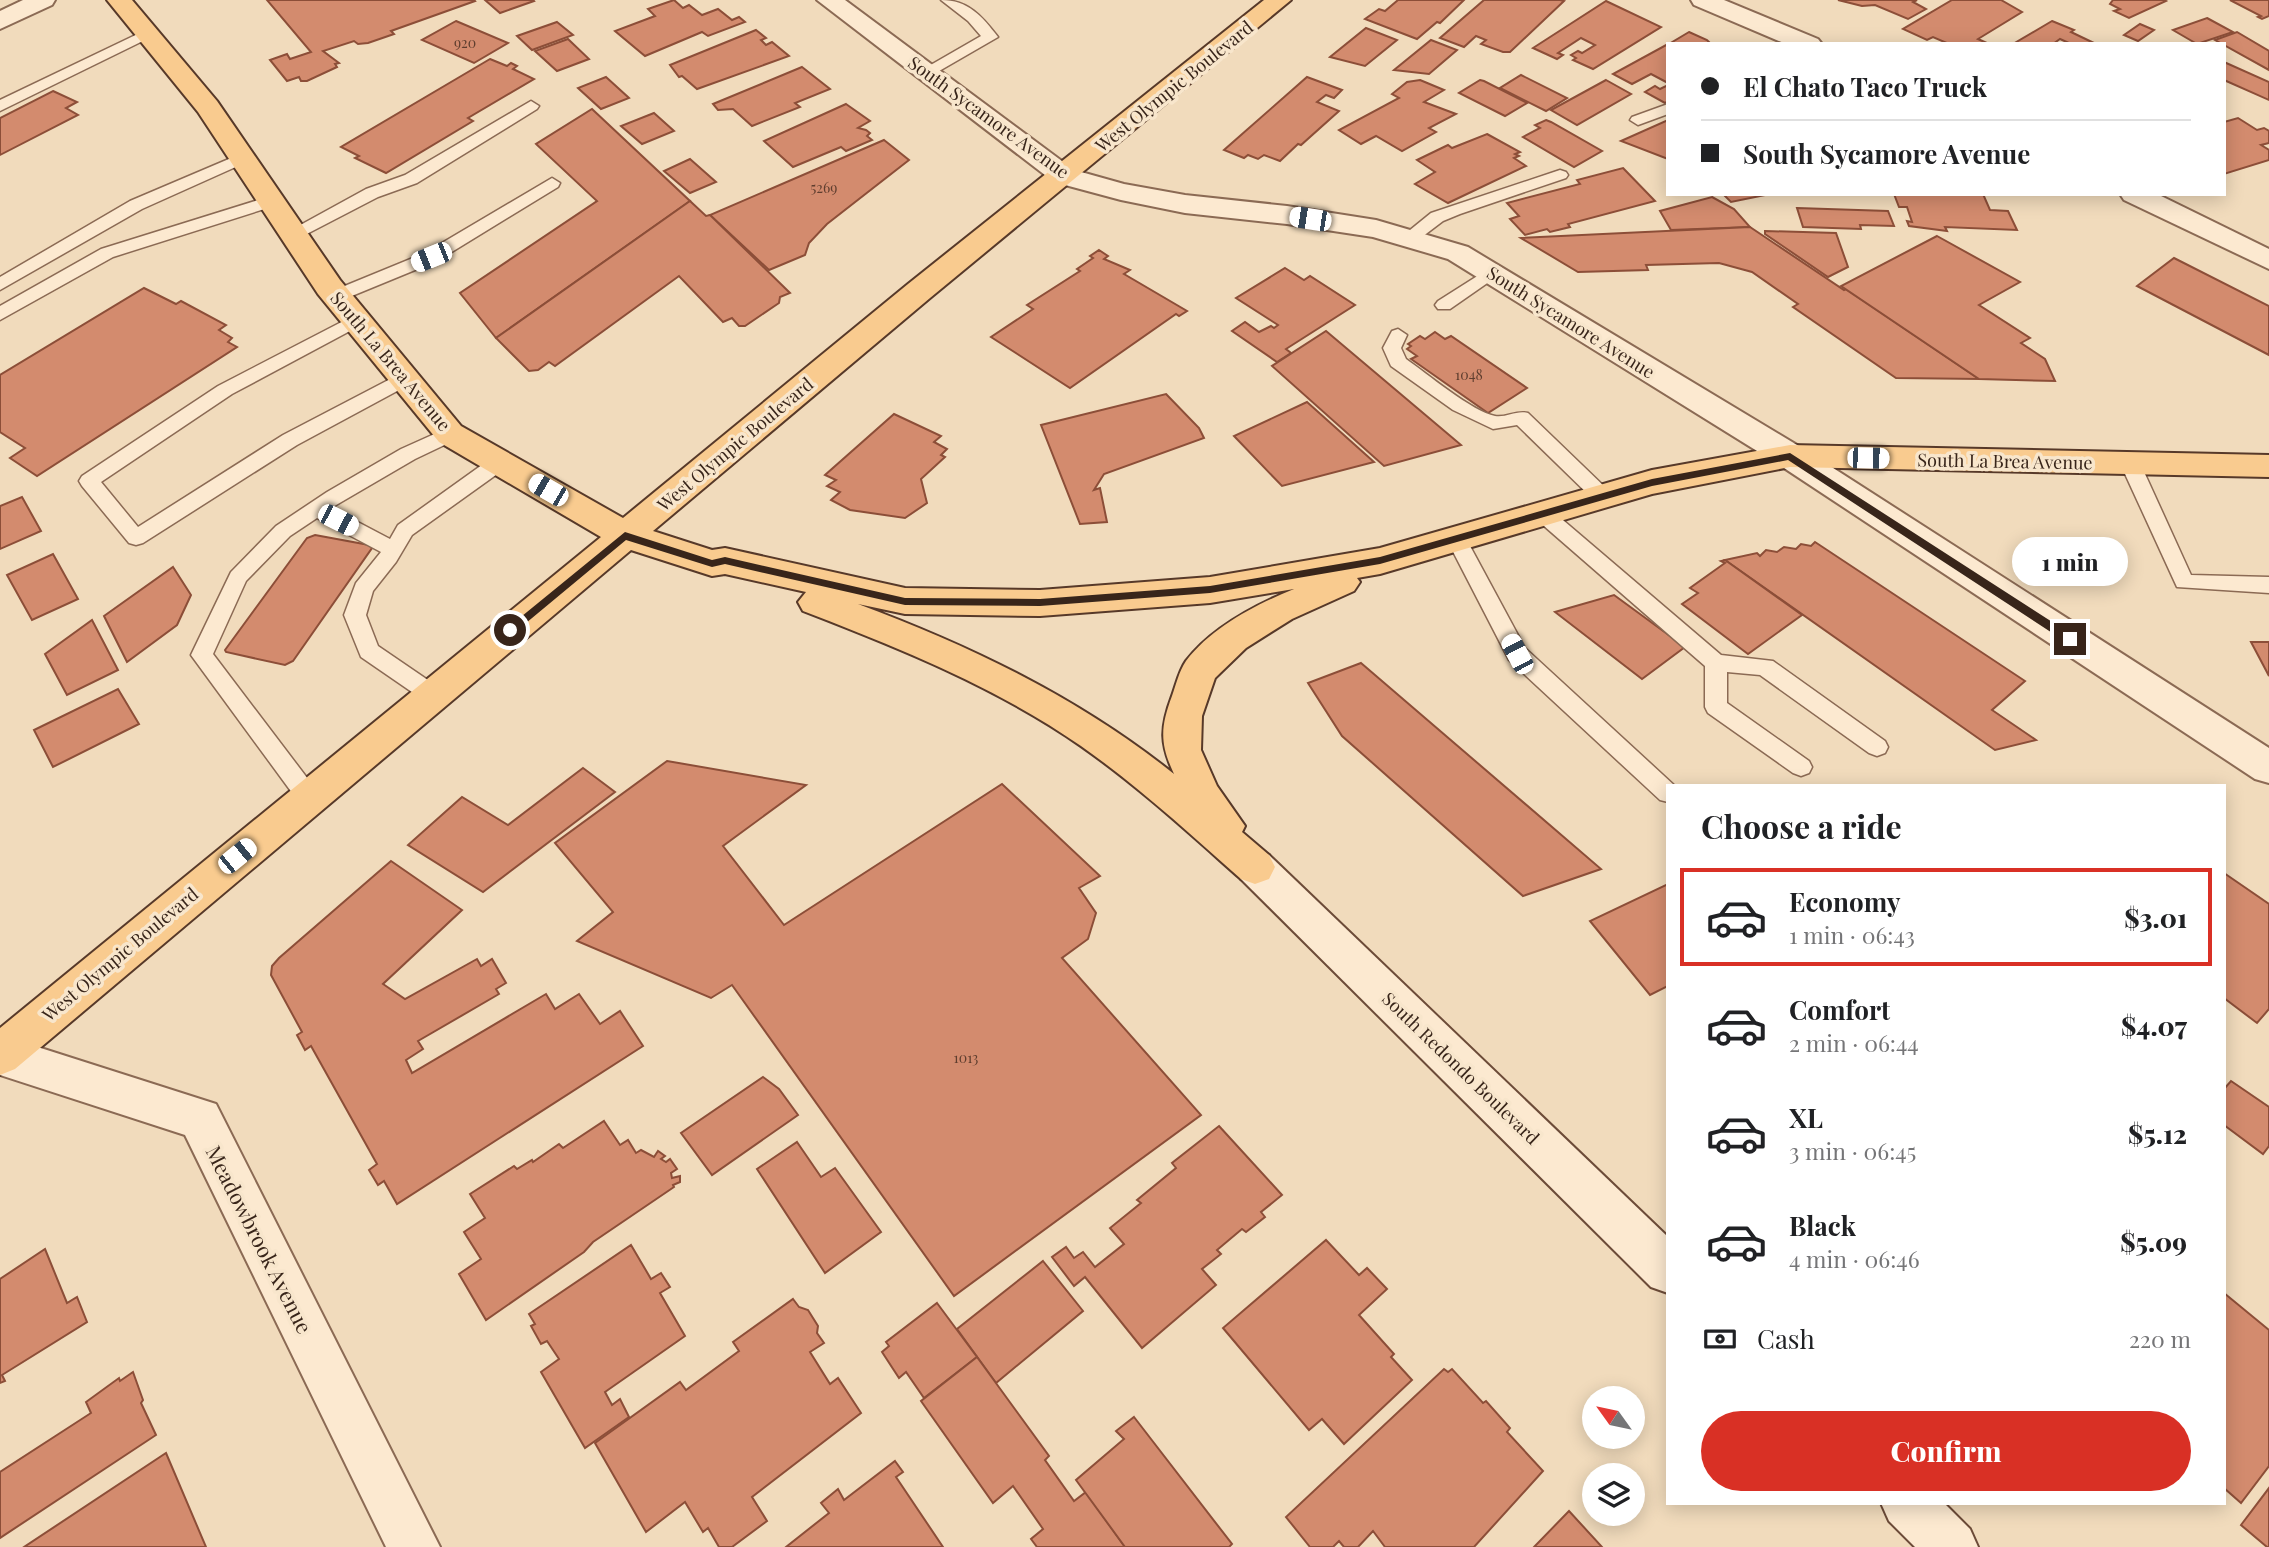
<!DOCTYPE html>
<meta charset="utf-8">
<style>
body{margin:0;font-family:"Playfair Display",serif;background:#f6f6f6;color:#202124;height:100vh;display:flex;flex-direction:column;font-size:26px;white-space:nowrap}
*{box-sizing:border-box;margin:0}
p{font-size:23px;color:#757577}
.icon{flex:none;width:38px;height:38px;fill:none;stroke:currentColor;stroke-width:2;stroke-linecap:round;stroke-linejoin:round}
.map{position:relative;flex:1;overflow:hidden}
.panel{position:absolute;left:1666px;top:784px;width:560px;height:721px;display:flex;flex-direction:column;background:#fff;border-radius:0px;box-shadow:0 4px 18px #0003}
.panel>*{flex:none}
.guide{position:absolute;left:1666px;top:42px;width:560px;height:154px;border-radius:0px;box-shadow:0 4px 18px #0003;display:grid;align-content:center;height:154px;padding:0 35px;background:#fff}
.needle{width:46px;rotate:303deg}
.controls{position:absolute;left:1582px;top:1386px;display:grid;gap:14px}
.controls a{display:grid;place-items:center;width:63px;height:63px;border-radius:50%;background:#fff;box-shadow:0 4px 18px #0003;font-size:35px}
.end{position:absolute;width:32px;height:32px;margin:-16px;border:9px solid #38251a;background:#fff;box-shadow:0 0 0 4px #fff}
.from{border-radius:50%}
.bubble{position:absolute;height:49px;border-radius:24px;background:#fff;box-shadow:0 4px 18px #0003;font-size:23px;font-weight:800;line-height:49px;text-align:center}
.car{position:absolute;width:21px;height:42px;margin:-21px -10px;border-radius:9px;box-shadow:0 0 5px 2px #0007;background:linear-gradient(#fff 24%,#345 0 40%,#fff 0 76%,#345 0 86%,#fff 0)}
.guide b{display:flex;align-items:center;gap:24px;height:66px;font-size:26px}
.guide b+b{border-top:2px solid #e0e0e0}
.guide i{width:18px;height:18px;background:#202124}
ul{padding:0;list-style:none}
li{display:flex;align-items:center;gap:21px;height:98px;margin:0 14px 10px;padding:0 21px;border:4px solid transparent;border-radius:0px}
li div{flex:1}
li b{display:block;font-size:26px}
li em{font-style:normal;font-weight:800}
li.selected{border-color:#d93025}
li>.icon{width:63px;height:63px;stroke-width:1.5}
h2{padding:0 35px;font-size:32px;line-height:84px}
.pay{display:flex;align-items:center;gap:18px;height:77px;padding:0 35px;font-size:26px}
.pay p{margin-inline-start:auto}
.button{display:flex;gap:14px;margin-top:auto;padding:14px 35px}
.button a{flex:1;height:80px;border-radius:42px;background:#d93025;color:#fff;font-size:28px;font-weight:800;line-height:80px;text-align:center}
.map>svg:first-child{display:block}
.building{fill:#d38b6e;stroke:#8c4e38;stroke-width:2}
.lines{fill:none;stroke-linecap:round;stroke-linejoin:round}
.lane-casing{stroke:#8b6a54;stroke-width:3}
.street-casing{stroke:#8b6a54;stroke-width:4}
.secondary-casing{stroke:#6c4b38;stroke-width:4}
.primary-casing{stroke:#573929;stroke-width:4}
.lane{fill:#fce9d0;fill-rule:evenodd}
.street{fill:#fce9d0;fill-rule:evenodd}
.secondary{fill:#fce9d0;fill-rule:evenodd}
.primary{fill:#f9cb8f;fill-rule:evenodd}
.route{fill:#38251a}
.labels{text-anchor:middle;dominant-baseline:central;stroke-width:7;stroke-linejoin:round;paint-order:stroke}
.number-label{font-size:14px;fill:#5f3e2f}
.street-label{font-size:18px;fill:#38251a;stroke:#f8e6cc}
.near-street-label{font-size:21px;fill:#38251a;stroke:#f8e6cc}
</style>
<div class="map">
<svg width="2269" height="1547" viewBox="0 0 2269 1547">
<rect width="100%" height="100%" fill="#f1dbbc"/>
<g class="building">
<polygon points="267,0 474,0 475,1 391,31 394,34 368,43 358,44 354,41 323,51 339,63 335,64 337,67 307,81 301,81 299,77 287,81 270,60 287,54 290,59 311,52"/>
<polygon points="485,0 533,0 534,1 500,13"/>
<polygon points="674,0 683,8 689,5 702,15 718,9 732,20 739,17 745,22 708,36 702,32 645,56 615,31 655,16 648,9"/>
<polygon points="1398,0 1464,0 1440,23 1437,22 1417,39 1365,19 1379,9 1385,11"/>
<polygon points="1484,0 1560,0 1564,1 1510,52 1503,52 1481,44 1486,40 1476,36 1464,47 1440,38"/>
<polygon points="1838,0 1917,0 1913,2 1926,9 1908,19 1875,5 1862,6"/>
<polygon points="1952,0 2001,0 2022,12 1978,39 1989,44 1949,44 1933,37 1927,40 1903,29"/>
<polygon points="2113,0 2164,0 2166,1 2129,18 2114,11 2120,9 2110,4"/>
<polygon points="2230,0 2269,0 2269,16 2262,19 2258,17 2261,16"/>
<polygon points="1606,1 1661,27 1593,69 1573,60 1576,58 1571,55 1578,51 1582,53 1595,45 1581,38 1558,53 1563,55 1557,59 1533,48"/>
<polygon points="2207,18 2233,32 2197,44 2173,30"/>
<polygon points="456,21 508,43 474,63 422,40"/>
<polygon points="2052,21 2074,30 2071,32 2096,44 2071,44 2060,39 2053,44 2013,44"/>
<polygon points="557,22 573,35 532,50 517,36"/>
<polygon points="2140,24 2154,30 2138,41 2124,35"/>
<polygon points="1366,28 1397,40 1365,66 1330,57"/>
<polygon points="756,30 766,38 761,40 766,45 772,42 789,56 697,89 682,76 679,77 670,65"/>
<polygon points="1689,32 1707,40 1711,44 1669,44"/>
<polygon points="2237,32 2269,51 2269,70 2215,40"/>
<polygon points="568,39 589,59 557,71 535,51"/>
<polygon points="1431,40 1457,50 1429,74 1394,70"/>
<polygon points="1668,44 1668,83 1651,74 1632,84 1613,74"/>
<polygon points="490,59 507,66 511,63 517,66 513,69 534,79 468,118 473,121 386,173 355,158 359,156 341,147"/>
<polygon points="2224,62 2269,82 2269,100 2224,80"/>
<polygon points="802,67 830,89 795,103 800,107 752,126 733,109 718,110 713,104"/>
<polygon points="1521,75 1567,98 1546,111 1500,88"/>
<polygon points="606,77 629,98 601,109 578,88"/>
<polygon points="1307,77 1342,90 1334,98 1326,95 1317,102 1339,111 1301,145 1298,144 1280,161 1264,155 1258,159 1248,155 1244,158 1224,150"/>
<polygon points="1420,80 1444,90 1424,102 1456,114 1429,128 1436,132 1402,151 1376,136 1361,144 1339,130 1399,98 1392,94 1407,82"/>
<polygon points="1480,80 1484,81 1527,103 1505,116 1459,93"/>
<polygon points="1606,80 1631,94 1577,125 1551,110"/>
<polygon points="1668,85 1668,101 1665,103 1645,92 1655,86 1660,89"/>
<polygon points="53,91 77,102 66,108 78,115 0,155 0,118"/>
<polygon points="846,104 870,121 858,128 866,130 870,133 867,136 872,140 846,151 841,147 793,167 764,141"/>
<polygon points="592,109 690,201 496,338 460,293 597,201 536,144"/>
<polygon points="654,113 674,131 642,144 621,126"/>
<polygon points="2238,118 2257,130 2264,128 2269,131 2269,143 2261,145 2269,150 2269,160 2224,174 2224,122"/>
<polygon points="1546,120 1551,122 1602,151 1574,167 1523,137 1540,128 1535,125"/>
<polygon points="1668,120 1668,159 1621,141"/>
<polygon points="1487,134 1520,152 1515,154 1519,156 1514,158 1526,166 1448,203 1415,184 1435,172 1417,160 1448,145 1452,148"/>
<polygon points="884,140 909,160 827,224 809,243 805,255 769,270 710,215"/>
<polygon points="690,159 716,182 690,193 664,171"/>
<polygon points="1623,168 1655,201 1568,224 1570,227 1550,232 1547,229 1525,235 1510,219 1519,216 1507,203 1580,184 1577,180"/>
<polygon points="1723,194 1770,194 1731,202"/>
<polygon points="1894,194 1983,194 1990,210 2008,211 2017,230 1945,227 1947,231 1909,226 1907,221 1912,222 1907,207 1899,207"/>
<polygon points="1712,197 1734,209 1750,227 1671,230 1660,211"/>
<polygon points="690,201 706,216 710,215 790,293 780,297 779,303 745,326 739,326 732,318 723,322 679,276 555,366 549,362 538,370 529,371 496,338"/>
<polygon points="1797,208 1888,211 1894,226 1860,225 1861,229 1803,227"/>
<polygon points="1750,227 1844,290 1846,289 1979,379 1896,378 1793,307 1798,304 1752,272 1719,263 1646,265 1648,270 1578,272 1521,238"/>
<polygon points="1765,231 1836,233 1848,267 1828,277 1765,234"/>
<polygon points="1937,236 2020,282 1979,305 2030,338 2021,343 2045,359 2055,381 1979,379 1841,286"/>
<polygon points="1099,250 1108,256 1104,259 1130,270 1124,274 1187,311 1179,316 1176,314 1070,388 991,337 1033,309 1027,305 1080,271 1077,269 1093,258 1090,256"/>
<polygon points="2174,258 2269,306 2269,355 2137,286"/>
<polygon points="1285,268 1304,280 1310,276 1355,305 1286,349 1291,353 1277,362 1232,331 1245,322 1259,332 1271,326 1274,328 1278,325 1236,298"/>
<polygon points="144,288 176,304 181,301 226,325 219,330 232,338 228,342 237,347 37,476 10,458 25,448 0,432 0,375"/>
<polygon points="1326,331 1461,445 1384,466 1272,366"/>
<polygon points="1435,332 1445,339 1451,336 1527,388 1488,413 1411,359 1417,356 1407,349 1411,346 1408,344 1420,336 1425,339"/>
<polygon points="1166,394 1199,428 1204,438 1104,474 1094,490 1100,488 1107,522 1080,524 1041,425"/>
<polygon points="1307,402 1374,462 1282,486 1234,436"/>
<polygon points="894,414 941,436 934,442 947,449 941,455 945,457 921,479 927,503 905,518 850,510 831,500 840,492 827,486 836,480 825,475"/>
<polygon points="22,497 41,531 0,549 0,506"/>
<polygon points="315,535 369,545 372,548 293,661 285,665 226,652 225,650 307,538"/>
<polygon points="1815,542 2025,681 1992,710 2036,740 1995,750 1725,560 1757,553 1760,556 1766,550 1777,552 1784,547 1796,549 1801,544 1811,546"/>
<polygon points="53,554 78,599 32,620 7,575"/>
<polygon points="1725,560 1802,615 1748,654 1682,604 1698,593 1690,588 1725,563 1721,561"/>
<polygon points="173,567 191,595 177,625 127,662 104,616"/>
<polygon points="1614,595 1685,647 1642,679 1555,612"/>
<polygon points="92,620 118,670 67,695 45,654"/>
<polygon points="2251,642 2269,642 2269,676"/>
<polygon points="1361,663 1601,869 1523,896 1342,736 1308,683"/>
<polygon points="118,689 139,724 53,767 34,730"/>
<polygon points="667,761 806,785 723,846 784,925 1002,784 1100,876 1079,888 1096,913 1088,939 1062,958 1201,1115 954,1296 732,985 711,998 577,941 613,912 555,843"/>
<polygon points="583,768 615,792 483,892 408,845 462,797 508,825"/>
<polygon points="391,861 462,910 383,984 405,999 477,959 481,966 492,959 506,983 496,989 499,994 418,1041 423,1049 406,1060 412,1073 546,994 555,1009 579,994 600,1024 620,1011 643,1046 397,1204 384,1181 378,1185 369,1170 377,1164 311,1046 305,1050 297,1035 302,1032 271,975 272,966 279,958"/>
<polygon points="2224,873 2269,904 2269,1009 2257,1023 2224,998"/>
<polygon points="1668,884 1668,986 1650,995 1590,921"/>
<polygon points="763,1077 779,1089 798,1115 712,1175 681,1133"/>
<polygon points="2231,1081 2269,1107 2269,1146 2263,1154 2224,1125 2224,1089"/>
<polygon points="604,1121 620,1145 628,1140 636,1153 641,1150 654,1157 658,1151 665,1156 661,1159 666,1162 670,1159 677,1169 671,1173 672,1178 680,1176 680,1182 673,1185 674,1187 593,1242 584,1252 486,1320 459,1274 481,1259 464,1232 485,1218 470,1194 514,1166 517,1169 532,1160 533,1162 559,1144 563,1148"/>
<polygon points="1219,1126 1282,1195 1261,1212 1265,1217 1246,1232 1242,1229 1217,1250 1221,1254 1202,1269 1216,1285 1142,1348 1085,1277 1074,1286 1052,1257 1066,1247 1074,1258 1083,1252 1095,1267 1124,1244 1110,1228 1141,1203 1137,1200 1176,1168 1172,1163"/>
<polygon points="797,1142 821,1177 835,1168 881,1232 825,1273 757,1169"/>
<polygon points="1326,1240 1359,1275 1367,1268 1387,1289 1359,1315 1394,1354 1391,1357 1412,1380 1344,1444 1322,1419 1309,1430 1223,1328"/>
<polygon points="631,1245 651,1279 661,1273 670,1287 660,1293 685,1336 605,1392 612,1405 620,1399 629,1417 585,1448 541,1372 559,1359 547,1341 541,1344 531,1326 535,1324 529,1314"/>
<polygon points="45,1249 67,1303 77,1297 87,1322 2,1375 5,1381 0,1383 0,1279"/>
<polygon points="1043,1261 1083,1311 996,1383 957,1329"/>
<polygon points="2224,1293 2269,1330 2269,1466 2241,1503 2224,1488"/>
<polygon points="793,1299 799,1307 808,1310 818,1326 817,1333 824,1343 810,1352 830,1384 838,1378 861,1413 752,1497 767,1521 732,1547 719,1547 708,1528 703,1532 685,1502 646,1532 595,1443 680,1382 686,1390 739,1351 733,1342"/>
<polygon points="937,1303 977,1357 924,1398 906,1372 899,1378 882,1352 889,1346 886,1342"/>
<polygon points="977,1357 1049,1456 1045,1460 1074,1501 1086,1492 1125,1547 1037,1547 1031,1539 1043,1529 1013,1486 993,1503 921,1401"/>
<polygon points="1444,1369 1448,1372 1452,1369 1483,1403 1486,1401 1510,1428 1507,1432 1543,1471 1474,1547 1385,1547 1373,1531 1358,1547 1344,1547 1339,1541 1333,1547 1310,1547 1286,1517"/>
<polygon points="133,1372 143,1400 141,1403 156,1435 0,1538 0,1472 91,1413 86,1402 119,1378 120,1381"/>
<polygon points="1134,1417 1232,1544 1229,1547 1125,1547 1076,1480 1124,1439 1116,1431"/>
<polygon points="166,1453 206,1547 24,1547"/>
<polygon points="895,1461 903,1472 896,1477 943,1547 786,1547 829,1513 821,1503 838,1489 844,1500"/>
<polygon points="2269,1488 2269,1547 2267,1547 2241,1525"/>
<polygon points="1569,1511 1602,1547 1534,1547"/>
</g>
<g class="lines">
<defs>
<g id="lane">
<path d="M941,0C968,0 982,16 998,37L927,78L922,76L919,73L922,70L981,36L968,21Z"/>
<polygon points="146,30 151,31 153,34 151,37 0,111 0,100"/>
<polygon points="531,101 539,106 537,109 417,183 378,197 299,238 287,238 284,234 366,189 405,175"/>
<polygon points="1668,104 1668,114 1638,125 1630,120 1632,117"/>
<polygon points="243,153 251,158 249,161 142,209 0,290 0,277 130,201"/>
<polygon points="1560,170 1566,172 1568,175 1566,178 1460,214 1443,221 1414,243 1402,243 1399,239 1431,213"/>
<polygon points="552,178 560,183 558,187 437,261 342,300 330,300 327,296 330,292 425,253"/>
<polygon points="271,196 277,197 279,201 277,205 113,257 0,320 0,306 101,249"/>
<polygon points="1490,268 1496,269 1499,273 1496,277 1450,309 1438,309 1435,305 1438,301"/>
<polygon points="357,314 366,320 363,324 232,394 101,482 138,527 283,435 398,375 412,375 414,379 412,383 297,445 143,543 136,545 129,543 82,486 79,481 82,476 218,386"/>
<path d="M1398,329L1407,335L1401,348L1406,359C1426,373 1473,412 1495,416C1506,418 1516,410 1528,413L1609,491L1612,496L1609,501H1595L1517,425L1493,429L1453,410L1391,366L1383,348L1392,331Z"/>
<polygon points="450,427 457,429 460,434 457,439 415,459 331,508 390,539 398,525 493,457 507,457 510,462 507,467 412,535 396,562 373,591 366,615 378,646 441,689 444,695 441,701 433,704 425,701 361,657 344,615 356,583 381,552 317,518 290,536 246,581 213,654 317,791 321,798 317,805 309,807 301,805 191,655 231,572 276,526 327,492 401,449"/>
<polygon points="2130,456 2137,458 2140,463 2191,575 2269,577 2269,593 2177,587 2120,463 2123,458"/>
<polygon points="1543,507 1550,509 1721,655 1773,661 1885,741 1888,747 1885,753 1877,756 1869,753 1760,675 1727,672 1727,703 1809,761 1812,767 1809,773 1801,776 1793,773 1708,713 1705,707 1705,666 1536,519 1533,514 1536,509"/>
<polygon points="1456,531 1463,533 1525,648 1675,786 1668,786 1668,802 1660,800 1509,660 1446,538 1449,533"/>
</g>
<g id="street">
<polygon points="23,0 55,0 52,5 0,29 0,11"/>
<polygon points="817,0 845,0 1074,170 1124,184 1185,195 1287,206 1376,220 1468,247 1802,448 2269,748 2269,783 2255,779 1778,464 1448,259 1373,237 1287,224 1185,213 1121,200 1054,182"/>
<polygon points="1691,0 1724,0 1818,39 1822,44 1786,44 1694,5"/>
<polygon points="2120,194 2157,194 2269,249 2269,269 2124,200"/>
<polygon points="0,1035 216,1104 440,1547 386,1547 185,1135 0,1075"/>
</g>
<g id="secondary">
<polygon points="1255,850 1269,855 1668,1237 1668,1293 1651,1287 1241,879 1235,867 1241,855"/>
<polygon points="1881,1503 1944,1503 1970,1529 1978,1547 1915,1547 1889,1521"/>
</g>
<path id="primary" d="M107,0H132L217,101L340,280L461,426L623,518L908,284L1264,0H1291L930,298L653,531L712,550L725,548L905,588L1040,590L1210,577L1380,548L1652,470L1790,445L2269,455V477L1790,467L1652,494L1380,574L1357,578L1360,582L1354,591L1292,619L1246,648L1215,678L1202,716L1201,750L1217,786L1245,826L1242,832L1269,855L1275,867L1269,879L1255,884L1241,879C1189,833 1138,786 1081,746C996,687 899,648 803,611L798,602L806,592L725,574L712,576L631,550L15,1069L0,1075V1028L601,537L439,442L318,294L198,112ZM1294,589C1255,605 1212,627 1186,661C1179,671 1176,685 1172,696C1160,728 1160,744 1174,774C1079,698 971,646 858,604L905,614L1040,616L1210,603Z"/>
</defs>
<use href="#lane" class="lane-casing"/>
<use href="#street" class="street-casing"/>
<use href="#secondary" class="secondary-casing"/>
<use href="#primary" class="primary-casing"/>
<use href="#lane" class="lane"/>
<use href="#street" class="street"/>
<use href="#secondary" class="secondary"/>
<use href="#primary" class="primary"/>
</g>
<polygon class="route" points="1790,453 2074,636 2074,642 2066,642 1788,460 1652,486 1380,564 1210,593 1040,606 905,605 725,564 712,567 626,540 514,633 510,634 505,630 625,532 712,560 725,557 905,598 1040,599 1210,586 1380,557 1652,479"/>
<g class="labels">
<g class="number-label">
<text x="465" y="42">920</text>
<text x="824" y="187">5269</text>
<text x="1469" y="374">1048</text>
<text x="966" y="1057">1013</text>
</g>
<g class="street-label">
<text transform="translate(1174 86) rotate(-39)">West Olympic Boulevard</text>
<text transform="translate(989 117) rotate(36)">South Sycamore Avenue</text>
<text transform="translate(1571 322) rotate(32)">South Sycamore Avenue</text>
<text transform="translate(391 361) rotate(50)">South La Brea Avenue</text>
<text transform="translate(735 444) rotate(-40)">West Olympic Boulevard</text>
<text transform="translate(2005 461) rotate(1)">South La Brea Avenue</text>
<text transform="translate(120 954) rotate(-40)">West Olympic Boulevard</text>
<text transform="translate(1461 1068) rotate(44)">South Redondo Boulevard</text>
</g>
<g class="near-street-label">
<text transform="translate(260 1239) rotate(63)">Meadowbrook Avenue</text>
</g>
</g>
</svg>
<div class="controls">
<a><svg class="needle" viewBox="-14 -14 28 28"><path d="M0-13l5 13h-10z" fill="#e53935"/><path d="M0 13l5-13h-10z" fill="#757577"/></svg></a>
<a><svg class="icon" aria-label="layers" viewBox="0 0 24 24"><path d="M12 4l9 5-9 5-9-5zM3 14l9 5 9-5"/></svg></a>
</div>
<i class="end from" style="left:510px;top:630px"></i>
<i class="end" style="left:2070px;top:639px"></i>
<div class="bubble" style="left:2012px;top:537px;width:116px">1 min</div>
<i class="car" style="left:1310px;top:219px;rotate:279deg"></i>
<i class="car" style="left:431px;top:257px;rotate:248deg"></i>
<i class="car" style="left:1868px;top:458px;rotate:91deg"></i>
<i class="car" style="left:548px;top:490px;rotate:300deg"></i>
<i class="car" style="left:338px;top:520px;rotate:117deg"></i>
<i class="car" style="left:1517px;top:654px;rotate:332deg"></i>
<i class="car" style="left:237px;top:856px;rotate:51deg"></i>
<div class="guide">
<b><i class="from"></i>El Chato Taco Truck</b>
<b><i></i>South Sycamore Avenue</b>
</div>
<section class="panel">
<h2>Choose a ride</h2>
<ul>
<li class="selected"><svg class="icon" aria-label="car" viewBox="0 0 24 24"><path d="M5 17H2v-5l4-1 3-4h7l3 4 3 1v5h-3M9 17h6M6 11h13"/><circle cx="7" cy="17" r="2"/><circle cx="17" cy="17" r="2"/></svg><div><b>Economy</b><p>1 min · 06:43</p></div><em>$3.01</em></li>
<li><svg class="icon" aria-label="car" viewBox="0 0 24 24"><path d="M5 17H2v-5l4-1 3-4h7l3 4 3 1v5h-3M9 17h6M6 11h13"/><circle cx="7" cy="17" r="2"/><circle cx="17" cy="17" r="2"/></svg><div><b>Comfort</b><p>2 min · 06:44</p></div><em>$4.07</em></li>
<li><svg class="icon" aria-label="car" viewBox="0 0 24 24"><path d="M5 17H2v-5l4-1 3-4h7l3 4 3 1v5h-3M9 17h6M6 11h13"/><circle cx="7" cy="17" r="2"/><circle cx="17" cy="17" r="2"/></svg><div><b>XL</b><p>3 min · 06:45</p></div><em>$5.12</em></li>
<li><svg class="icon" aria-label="car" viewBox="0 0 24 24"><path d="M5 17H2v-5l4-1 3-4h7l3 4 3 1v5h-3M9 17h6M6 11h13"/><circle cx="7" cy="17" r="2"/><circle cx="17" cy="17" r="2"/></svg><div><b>Black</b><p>4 min · 06:46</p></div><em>$5.09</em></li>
</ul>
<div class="pay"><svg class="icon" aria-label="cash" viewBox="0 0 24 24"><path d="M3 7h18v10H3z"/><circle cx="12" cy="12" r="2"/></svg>Cash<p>220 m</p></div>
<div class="button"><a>Confirm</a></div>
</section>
</div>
